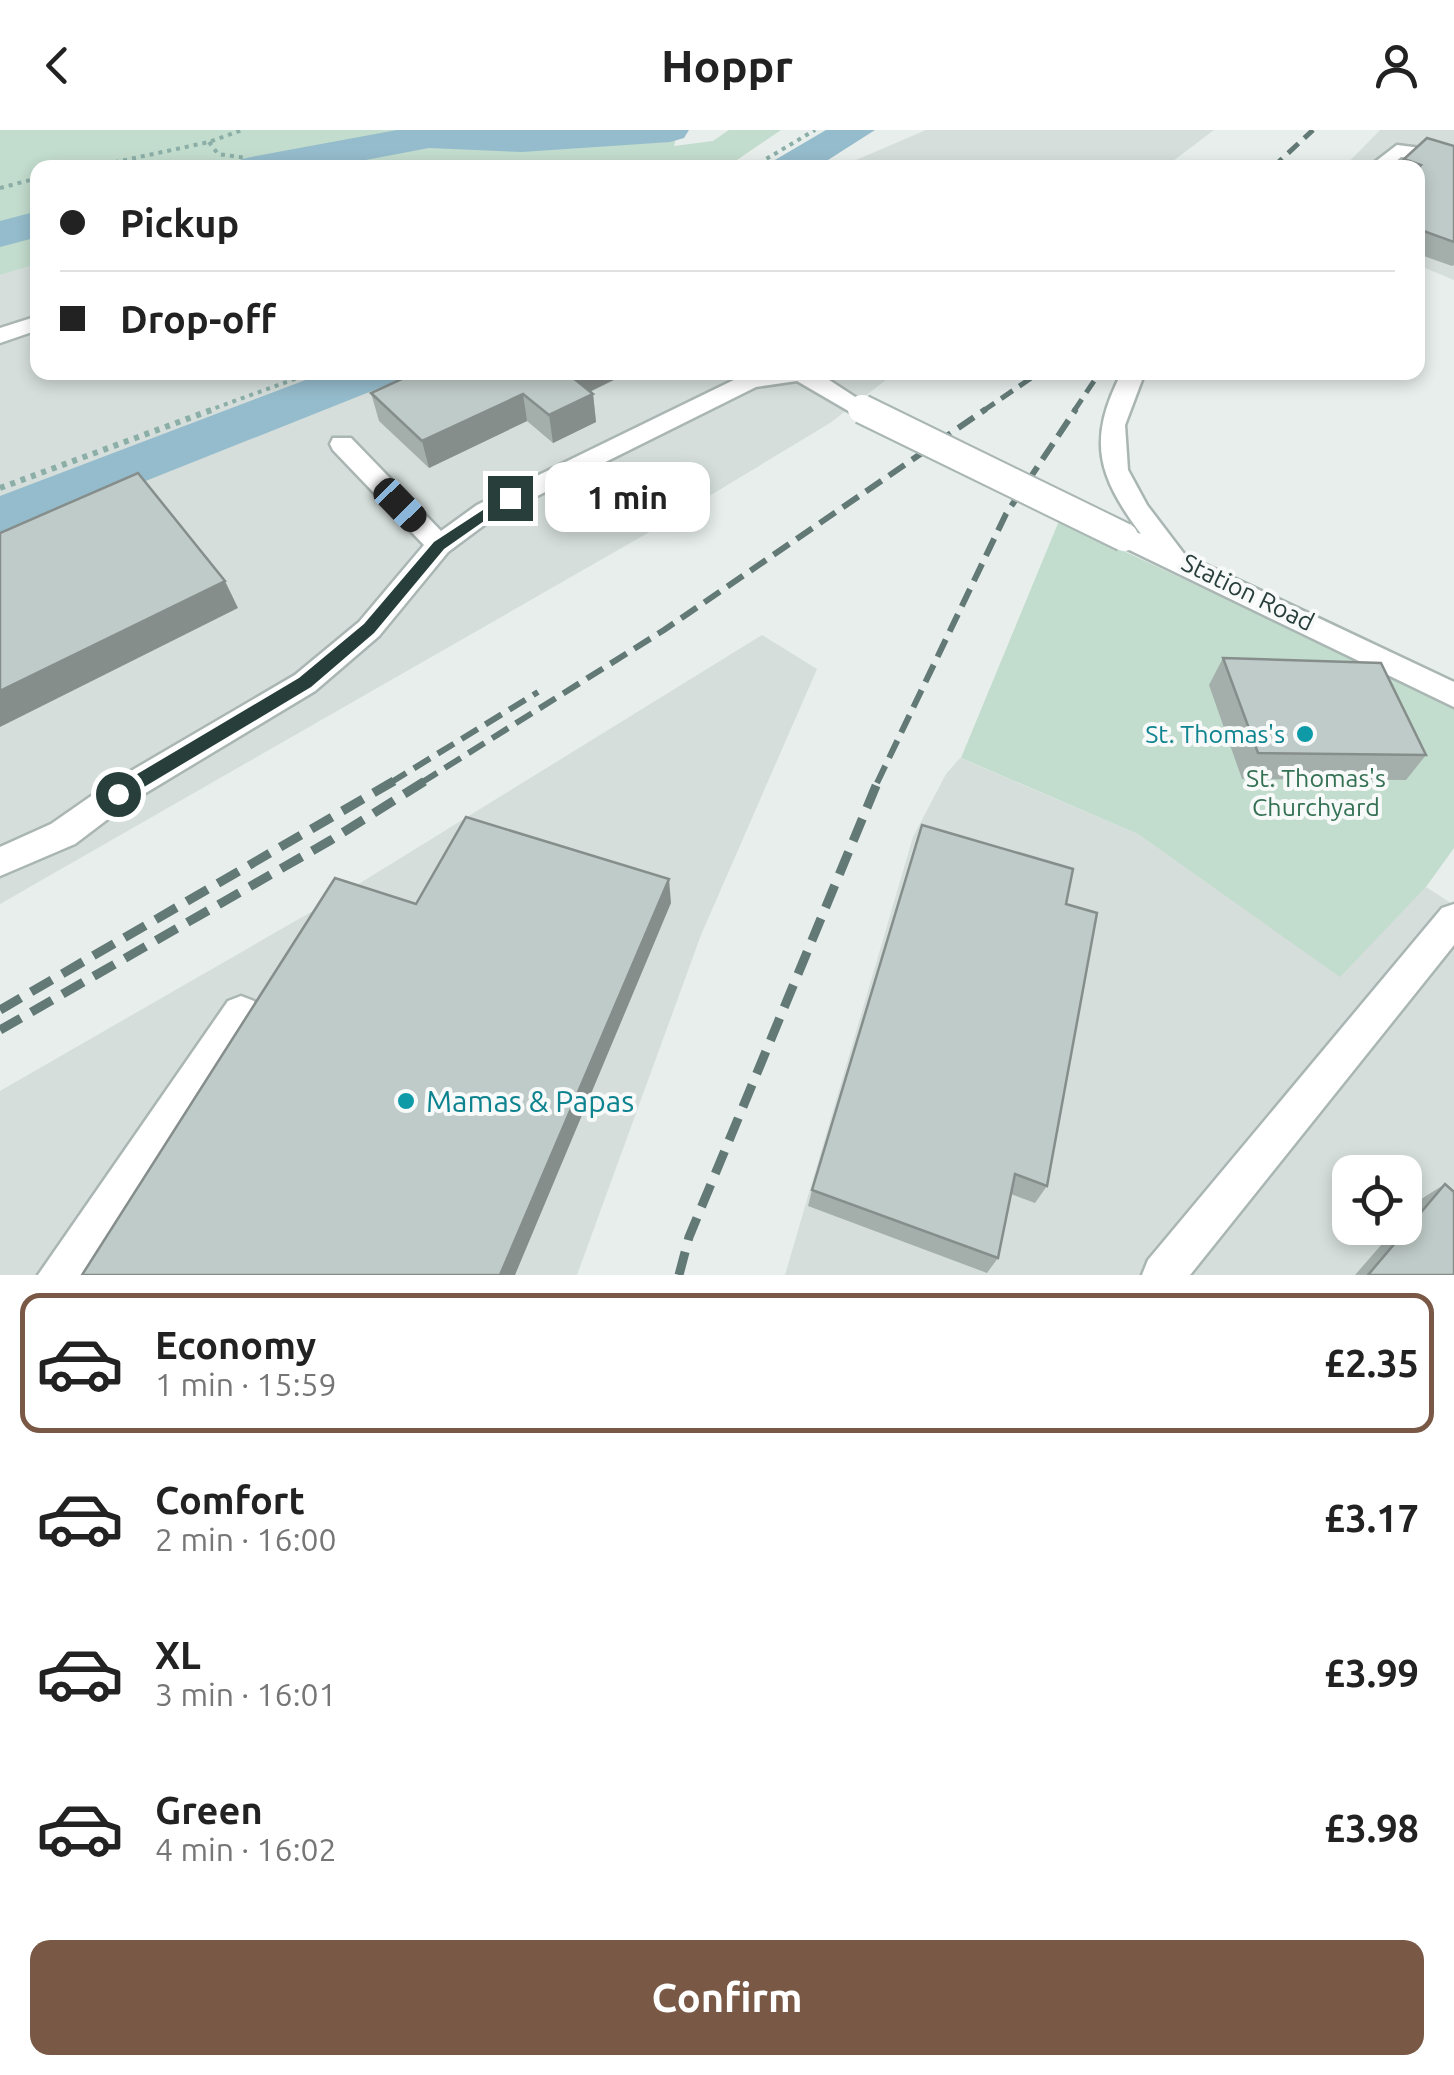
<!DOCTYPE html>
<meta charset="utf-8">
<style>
body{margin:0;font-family:Ubuntu,sans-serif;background:#f2f2f2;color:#222;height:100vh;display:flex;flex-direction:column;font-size:38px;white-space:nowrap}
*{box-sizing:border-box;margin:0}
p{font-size:32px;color:#767676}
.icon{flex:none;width:55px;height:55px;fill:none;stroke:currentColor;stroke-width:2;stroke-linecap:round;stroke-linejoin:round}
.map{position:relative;height:1145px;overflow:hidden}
.details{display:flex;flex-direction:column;background:#fff;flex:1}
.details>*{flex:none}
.guide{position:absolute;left:30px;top:30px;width:1395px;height:220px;border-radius:20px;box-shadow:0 5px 15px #0003;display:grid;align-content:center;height:220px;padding:0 30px;background:#fff}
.controls{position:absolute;left:1332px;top:1025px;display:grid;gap:20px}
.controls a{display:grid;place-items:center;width:90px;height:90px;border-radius:20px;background:#fff;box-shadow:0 5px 15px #0003;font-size:50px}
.end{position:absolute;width:45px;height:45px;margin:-22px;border:12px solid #273e3b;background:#fff;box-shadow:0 0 0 5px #fff}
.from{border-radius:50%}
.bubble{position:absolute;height:70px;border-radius:20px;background:#fff;box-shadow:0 5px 15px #0003;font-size:32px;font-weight:700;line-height:70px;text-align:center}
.car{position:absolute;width:30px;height:60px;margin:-30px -15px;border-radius:12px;box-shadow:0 0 8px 2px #0007;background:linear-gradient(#222 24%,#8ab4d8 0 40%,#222 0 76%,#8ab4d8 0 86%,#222 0)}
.guide b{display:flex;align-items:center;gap:35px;height:95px;font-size:38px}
.guide b+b{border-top:2px solid #e0e0e0}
.guide i{width:25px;height:25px;background:#222}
ul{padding:18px 0 0;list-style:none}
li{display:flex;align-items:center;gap:30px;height:140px;margin:0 20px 15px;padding:0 10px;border:5px solid transparent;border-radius:20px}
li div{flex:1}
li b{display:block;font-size:38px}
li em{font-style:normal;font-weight:700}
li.on{border-color:#795845}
li>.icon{width:90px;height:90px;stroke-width:1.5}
.primary-button{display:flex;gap:20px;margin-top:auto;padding:20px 30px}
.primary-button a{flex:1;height:115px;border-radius:20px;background:#795845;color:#fff;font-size:40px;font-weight:700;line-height:115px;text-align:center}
header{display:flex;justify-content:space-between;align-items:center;height:130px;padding:0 30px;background:#fff;font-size:45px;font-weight:700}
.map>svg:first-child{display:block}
.built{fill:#d5dedb;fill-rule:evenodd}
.green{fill:#c2dccd}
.water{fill:#95bccc}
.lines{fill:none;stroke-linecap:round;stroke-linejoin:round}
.river{fill:#95bccc;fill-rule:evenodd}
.minor-casing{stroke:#aab6b3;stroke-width:5}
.path-far1{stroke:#8baea7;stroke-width:4;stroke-dasharray:4 5;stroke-linecap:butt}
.path{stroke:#8baea7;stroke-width:6;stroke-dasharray:5 6;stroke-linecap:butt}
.minor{fill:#fff;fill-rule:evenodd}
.rail-far2{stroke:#627976;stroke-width:5;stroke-dasharray:14 8;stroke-linecap:butt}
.rail-far1{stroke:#627976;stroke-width:6;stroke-dasharray:19 9;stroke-linecap:butt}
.rail{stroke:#627976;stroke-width:9;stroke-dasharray:24 12;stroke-linecap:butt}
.minor-bridge-far1-casing{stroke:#aab6b3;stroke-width:25;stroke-linecap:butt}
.minor-bridge-casing{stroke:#aab6b3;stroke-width:32;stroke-linecap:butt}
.minor-bridge-far1{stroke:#fff;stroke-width:21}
.minor-bridge{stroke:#fff;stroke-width:28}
.wall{fill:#a4afac}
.shaded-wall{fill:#868e8c}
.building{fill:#bfcbc8;stroke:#868e8c;stroke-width:2.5}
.route{fill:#273e3b}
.culture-dot{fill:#0f9aa8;stroke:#f7faf9;stroke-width:4}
.labels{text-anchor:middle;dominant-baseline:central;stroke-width:8;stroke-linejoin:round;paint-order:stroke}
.street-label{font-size:25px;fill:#273e3b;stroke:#f7faf9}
.culture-label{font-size:25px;fill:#0d838f;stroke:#f7faf9;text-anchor:end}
.park-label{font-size:25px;fill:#357154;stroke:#f7faf9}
.near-culture-label{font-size:30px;fill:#0d838f;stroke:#f7faf9;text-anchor:start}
</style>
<header><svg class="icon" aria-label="back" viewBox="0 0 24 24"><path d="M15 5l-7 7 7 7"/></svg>Hoppr<svg class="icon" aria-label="person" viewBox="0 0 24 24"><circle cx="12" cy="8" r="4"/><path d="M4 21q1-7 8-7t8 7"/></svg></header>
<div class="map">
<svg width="1454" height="1145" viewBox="0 0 1454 1145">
<rect width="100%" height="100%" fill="#e7eeec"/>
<g class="built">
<polygon points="926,0 1214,0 1165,37 840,37"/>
<polygon points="1380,0 1454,0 1454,150 1418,135 1418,38 1343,38"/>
<polygon points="37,134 38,242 895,243 830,293 653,400 0,774 0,145"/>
<polygon points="762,505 817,539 701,805 577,1145 0,1145 0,961 344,763"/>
<path d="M960,628L1138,704L1340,846L1426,757L1454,775V1145H785L913,707L946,644ZM1350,1042H1405V1098H1350Z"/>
</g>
<g class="green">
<polygon points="0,0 678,0 674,16 713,11 729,0 781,0 734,32 718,38 38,38 37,134 0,145"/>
<polygon points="1059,391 1454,575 1454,718 1426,757 1340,847 1138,704 961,628"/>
</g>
<g class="water">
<polygon points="826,0 875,0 817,37 763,37"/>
<polygon points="324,243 417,243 0,409 0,366"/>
</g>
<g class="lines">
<g class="river">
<polygon points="397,0 689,0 684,8 670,12 522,22 429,18 324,38 236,38 242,29 256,26"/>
<polygon points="38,81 38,107 0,117 0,91"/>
</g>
<defs>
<g id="minor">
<polygon points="1397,15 1454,22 1454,34 1401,27 1388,38 1367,38"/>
<polygon points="38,186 38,200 0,213 0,198"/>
<polygon points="760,242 817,242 872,278 860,285 852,283 797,251 756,257 495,387 448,422 379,506 315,561 129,673 75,714 0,746 0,717 51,694 107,655 295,545 359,492 424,415 333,320 330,314 333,308 351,308 441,401 477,375 742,246"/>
<path d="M1122,242H1145L1125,295L1128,340L1147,375L1185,425L1454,552V577L1115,413L1111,407L1115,401L1124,398L1141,404C1097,345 1087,310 1122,242Z"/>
<polygon points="1454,774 1454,815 1190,1145 1142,1145 1148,1130 1442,778"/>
<polygon points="241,866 254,871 259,883 254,895 84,1145 38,1145 228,871"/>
</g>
</defs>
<use href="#minor" class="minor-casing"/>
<g class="path-far1">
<polyline points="209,12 218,24 247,28"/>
<polyline points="88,38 209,12 242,0"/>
<polyline points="751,38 815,0"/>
<polyline points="0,58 38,48"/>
<polyline points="207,281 314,242"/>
</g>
<polyline class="path" points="0,358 214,279"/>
<use href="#minor" class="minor"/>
<g class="rail-far2">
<polyline points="1272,38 1313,0"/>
<polyline points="983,281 1040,242"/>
<polyline points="1074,281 1100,242"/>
</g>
<g class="rail-far1">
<polyline points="390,653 538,562"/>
<polyline points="421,653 664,500 986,279"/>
<polyline points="877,653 1006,384 1076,279"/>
</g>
<g class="rail">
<polyline points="0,880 394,651"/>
<polyline points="0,900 331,710 425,651"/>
<polyline points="679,1145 689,1107 878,651"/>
</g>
<defs>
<polyline id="minor-bridge-far1" points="860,278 867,281"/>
<polyline id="minor-bridge" points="862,279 1124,407"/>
</defs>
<use href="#minor-bridge-far1" class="minor-bridge-far1-casing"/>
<use href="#minor-bridge" class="minor-bridge-casing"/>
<use href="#minor-bridge-far1" class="minor-bridge-far1"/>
<use href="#minor-bridge" class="minor-bridge"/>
</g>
<g class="wall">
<polygon points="1454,16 1454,135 1452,136 1418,124 1418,38 1400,38 1404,29"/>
<polygon points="417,242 630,242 590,262 593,264 596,292 553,313 527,291 429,338 379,291 371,263"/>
<polygon points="1223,528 1426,625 1406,650 1242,649 1209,555"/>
<polygon points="1066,774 1047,1056 1035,1073 1011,1064 998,1128 987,1143 808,1076 812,1060"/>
<polygon points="1445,1054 1454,1145 1355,1145 1396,1098 1405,1098 1405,1086 1418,1071"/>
</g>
<g class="shaded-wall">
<polygon points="569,242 630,242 570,271 567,243"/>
<polygon points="523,264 527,291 429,338 422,311"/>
<polygon points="593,264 596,292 553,313 549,285"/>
<polygon points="225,451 238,478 0,597 0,561"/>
<polygon points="669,749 671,773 515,1145 500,1145"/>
</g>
<g class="building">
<polygon points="1427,8 1454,16 1454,112 1418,99 1418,38 1421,35 1404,29"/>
<polygon points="417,242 569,242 567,243 593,264 549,285 523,264 422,311 371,263"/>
<polygon points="138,343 225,451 0,561 0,403"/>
<polygon points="1223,528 1381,533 1426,625 1258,623"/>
<polygon points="466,687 669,749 500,1145 82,1145 335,748 416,774"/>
<polygon points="922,695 1073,739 1066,774 1097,783 1047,1056 1015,1044 998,1128 812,1060"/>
<polygon points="1445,1054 1454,1062 1454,1145 1368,1145"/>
</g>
<polygon class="route" points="506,365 517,368 444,419 374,503 311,557 124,669 112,669 112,659 299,548 364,494 434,412"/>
<g class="culture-dot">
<circle cx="1305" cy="604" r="10"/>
<circle cx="406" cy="971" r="10"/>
</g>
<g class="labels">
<g class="street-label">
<text transform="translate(1248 462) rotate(26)">Station Road</text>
</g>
<g class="culture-label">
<text x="1285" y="604">St. Thomas's</text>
</g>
<g class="park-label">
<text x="1316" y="648">St. Thomas's<tspan x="1316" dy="29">Churchyard</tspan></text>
</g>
<g class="near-culture-label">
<text x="426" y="971">Mamas &amp; Papas</text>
</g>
</g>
</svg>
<div class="controls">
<a><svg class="icon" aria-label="locate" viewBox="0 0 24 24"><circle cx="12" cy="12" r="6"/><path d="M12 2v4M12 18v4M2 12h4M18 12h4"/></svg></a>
</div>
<i class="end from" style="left:118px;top:664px"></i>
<i class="end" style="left:510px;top:368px"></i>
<div class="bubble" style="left:545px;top:332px;width:165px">1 min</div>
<i class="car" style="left:400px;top:375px;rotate:136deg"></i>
<div class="guide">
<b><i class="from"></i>Pickup</b>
<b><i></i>Drop-off</b>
</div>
</div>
<section class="details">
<ul>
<li class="on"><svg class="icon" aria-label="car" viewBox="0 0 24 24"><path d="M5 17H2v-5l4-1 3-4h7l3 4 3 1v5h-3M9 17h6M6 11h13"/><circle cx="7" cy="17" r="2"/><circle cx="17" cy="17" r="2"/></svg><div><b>Economy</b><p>1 min · 15:59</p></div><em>£2.35</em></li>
<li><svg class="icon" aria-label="car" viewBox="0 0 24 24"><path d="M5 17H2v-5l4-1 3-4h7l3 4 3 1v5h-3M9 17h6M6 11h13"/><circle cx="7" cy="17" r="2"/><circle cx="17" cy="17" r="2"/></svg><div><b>Comfort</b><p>2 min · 16:00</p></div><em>£3.17</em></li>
<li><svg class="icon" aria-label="car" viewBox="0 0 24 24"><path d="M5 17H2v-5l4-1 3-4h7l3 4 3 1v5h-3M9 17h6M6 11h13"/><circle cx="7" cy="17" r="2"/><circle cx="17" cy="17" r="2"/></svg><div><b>XL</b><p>3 min · 16:01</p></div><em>£3.99</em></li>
<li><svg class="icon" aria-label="car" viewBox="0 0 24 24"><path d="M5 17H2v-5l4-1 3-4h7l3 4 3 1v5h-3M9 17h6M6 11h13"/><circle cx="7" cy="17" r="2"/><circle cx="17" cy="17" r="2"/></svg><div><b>Green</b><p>4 min · 16:02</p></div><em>£3.98</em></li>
</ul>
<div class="primary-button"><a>Confirm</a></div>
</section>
